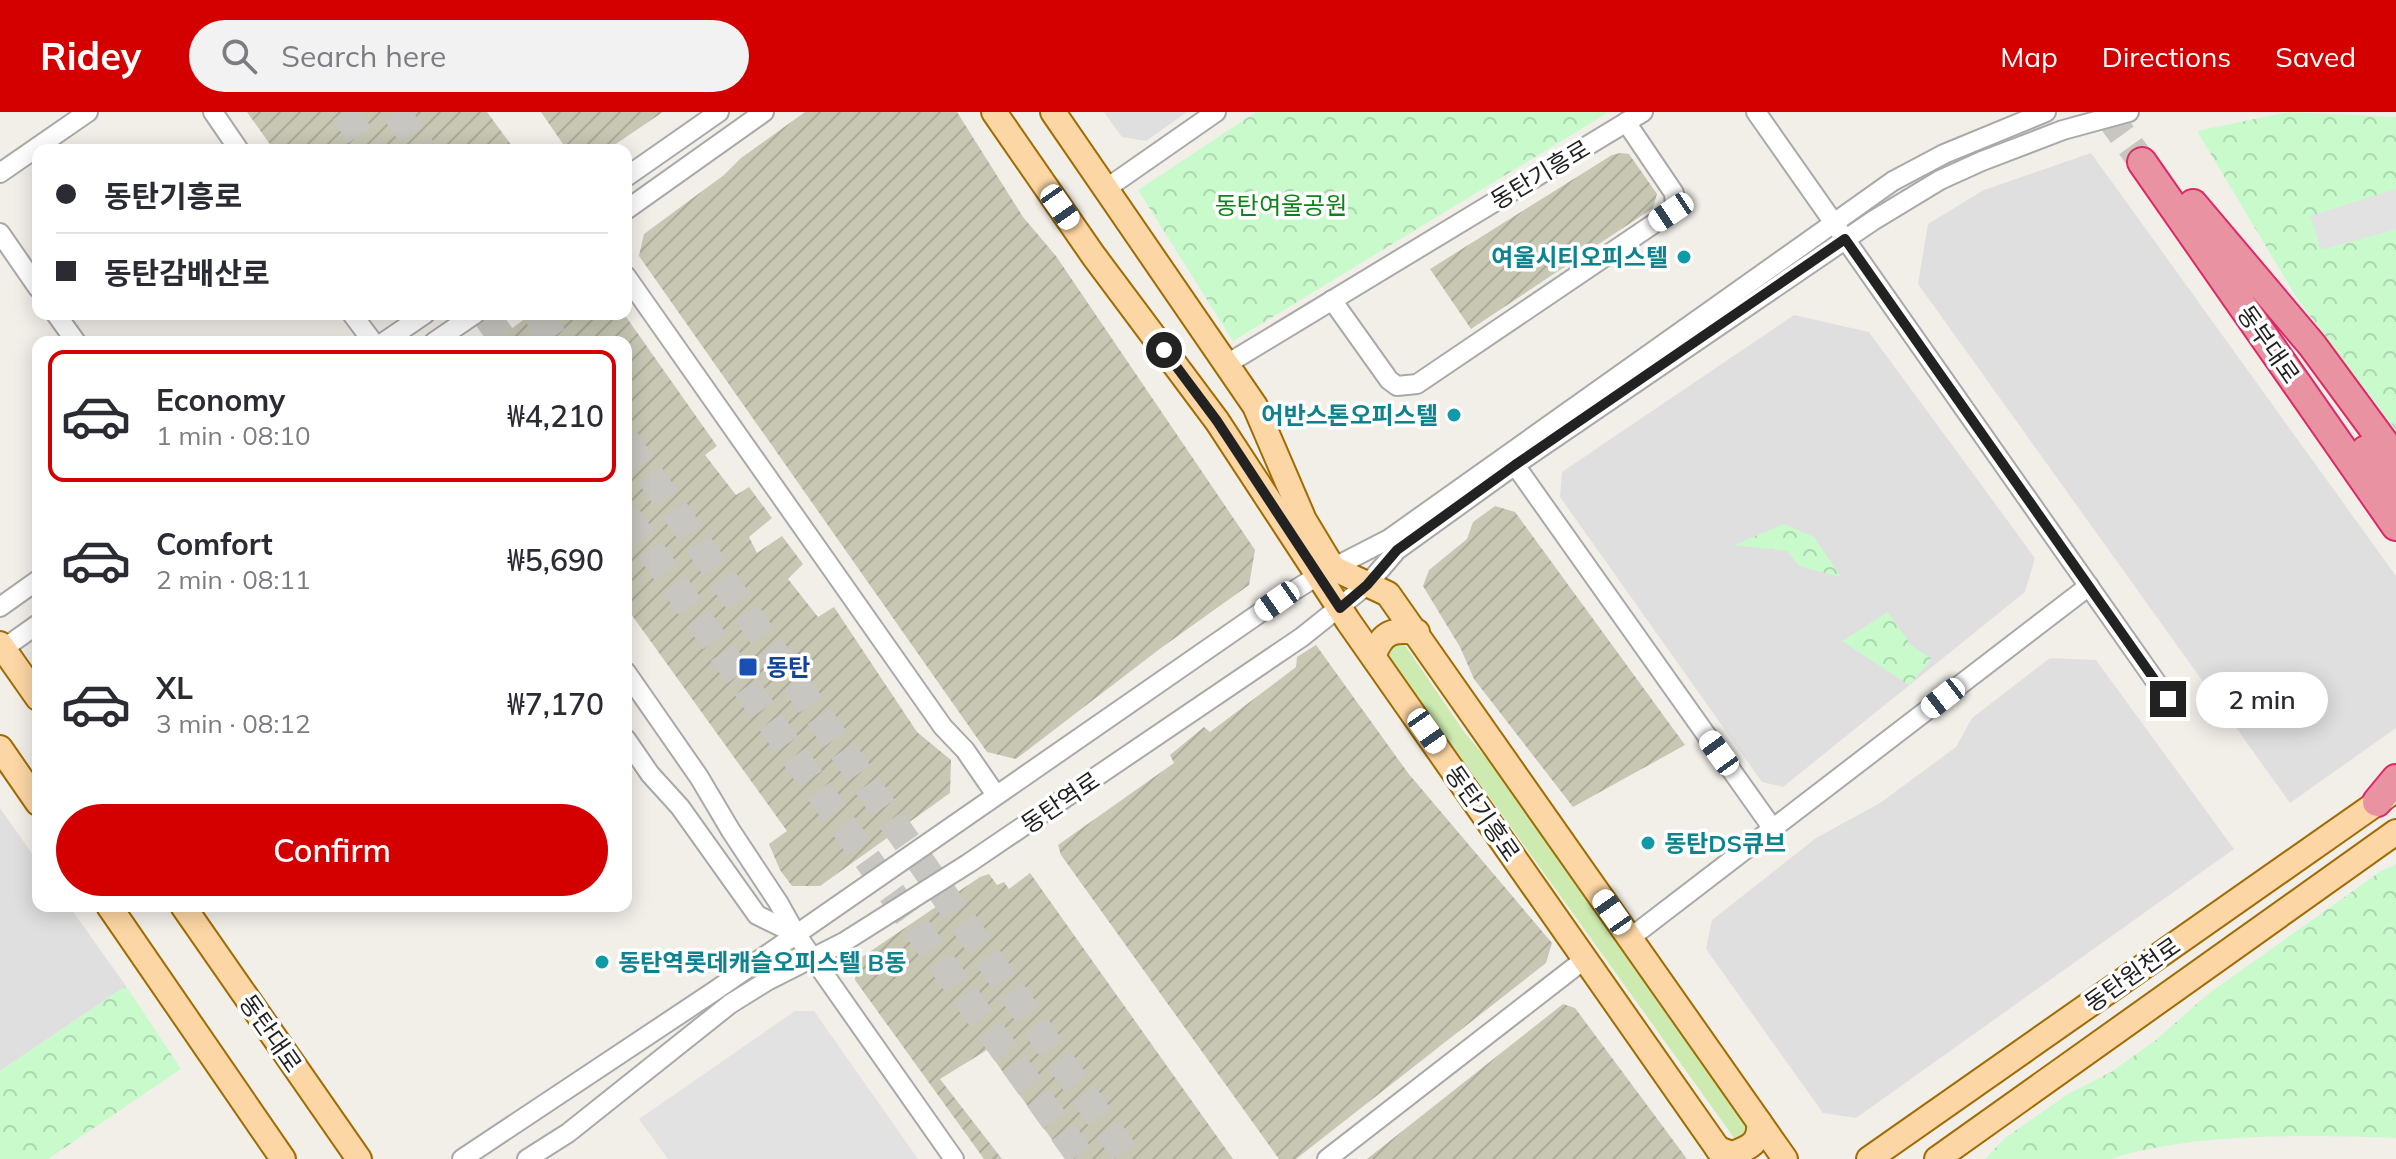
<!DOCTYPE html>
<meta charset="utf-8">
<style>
body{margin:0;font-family:Mulish,"Noto Sans KR",sans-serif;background:#f2f2f3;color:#2b2b33;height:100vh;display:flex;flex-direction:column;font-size:30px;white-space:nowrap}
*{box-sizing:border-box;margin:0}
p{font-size:26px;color:#7c7c81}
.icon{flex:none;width:44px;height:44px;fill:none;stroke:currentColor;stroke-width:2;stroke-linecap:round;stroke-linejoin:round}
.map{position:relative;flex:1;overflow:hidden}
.panel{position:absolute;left:32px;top:224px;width:600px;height:576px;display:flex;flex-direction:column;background:#fff;border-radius:16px;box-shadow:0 4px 20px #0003}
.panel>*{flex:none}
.guide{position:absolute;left:32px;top:32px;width:600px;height:176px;border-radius:16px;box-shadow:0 4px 20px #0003;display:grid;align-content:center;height:176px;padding:0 24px;background:#fff}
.end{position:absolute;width:36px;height:36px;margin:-18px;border:10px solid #222;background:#fff;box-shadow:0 0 0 4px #fff}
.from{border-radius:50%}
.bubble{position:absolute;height:56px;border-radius:28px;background:#fff;box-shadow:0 4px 20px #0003;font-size:26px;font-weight:600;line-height:56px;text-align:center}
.car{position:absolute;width:24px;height:48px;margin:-24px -12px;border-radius:10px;box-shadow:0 0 6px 2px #0007;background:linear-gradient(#fff 24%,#345 0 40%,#fff 0 76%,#345 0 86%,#fff 0)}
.guide b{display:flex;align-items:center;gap:28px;height:76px;font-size:30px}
.guide b+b{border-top:2px solid #e1e1e2}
.guide i{width:20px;height:20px;background:#2b2b33}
ul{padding:14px 0 0;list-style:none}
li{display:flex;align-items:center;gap:24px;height:132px;margin:0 16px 12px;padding:0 8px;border:4px solid transparent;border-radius:16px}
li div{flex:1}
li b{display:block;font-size:30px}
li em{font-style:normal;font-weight:600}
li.active{border-color:#d40000}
li>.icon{width:72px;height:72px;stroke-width:1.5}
.cta{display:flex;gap:16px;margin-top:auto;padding:16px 24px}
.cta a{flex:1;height:92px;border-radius:48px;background:#d40000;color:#fff;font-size:32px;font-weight:600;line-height:92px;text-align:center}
header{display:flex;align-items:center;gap:48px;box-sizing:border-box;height:112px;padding:0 40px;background:#d40000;color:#fff}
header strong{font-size:38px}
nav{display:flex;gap:44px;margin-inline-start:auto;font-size:28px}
.search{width:560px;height:72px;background:#f2f2f3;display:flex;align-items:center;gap:20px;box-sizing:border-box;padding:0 28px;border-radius:44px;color:#7c7c81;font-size:30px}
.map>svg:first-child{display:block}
.residential{fill:#e0dfdf}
.construction{fill:url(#construction-furrows)}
.grass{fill:#cdebb0}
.park{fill:url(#park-crowns)}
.parking{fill:#e2e2e2}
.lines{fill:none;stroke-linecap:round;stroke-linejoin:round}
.highway-tunnel{stroke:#c8c6c1;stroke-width:28;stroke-dasharray:28 14;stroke-linecap:butt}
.minor-casing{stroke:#a9a9a9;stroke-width:22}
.major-casing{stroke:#a06b00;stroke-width:28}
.highway-casing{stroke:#dc2a67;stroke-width:32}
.minor{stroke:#fff;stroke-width:18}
.major{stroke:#fcd6a4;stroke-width:24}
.highway{stroke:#e892a2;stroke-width:28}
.route{stroke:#222;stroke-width:10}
.culture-dot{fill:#0f9aa8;stroke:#fff;stroke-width:3}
.transit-dot{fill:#1a4fb4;stroke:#fff;stroke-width:3}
.labels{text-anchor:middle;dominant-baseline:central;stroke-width:7;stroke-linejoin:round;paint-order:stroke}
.street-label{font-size:24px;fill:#222;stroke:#fff}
.park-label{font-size:24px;fill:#0c8416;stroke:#fff}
.culture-label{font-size:24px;font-weight:bold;fill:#0d838f;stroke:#fff;text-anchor:end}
.transit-label{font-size:24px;font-weight:bold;fill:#164399;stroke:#fff;text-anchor:start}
</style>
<header>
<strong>Ridey</strong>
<div class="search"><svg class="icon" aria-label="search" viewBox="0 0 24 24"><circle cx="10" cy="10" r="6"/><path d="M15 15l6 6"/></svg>Search here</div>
<nav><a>Map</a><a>Directions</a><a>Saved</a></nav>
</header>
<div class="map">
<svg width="2396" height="1047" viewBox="0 0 2396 1047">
<defs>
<pattern id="construction-furrows" width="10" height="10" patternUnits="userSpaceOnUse" patternTransform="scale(2)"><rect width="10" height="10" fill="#c7c7b4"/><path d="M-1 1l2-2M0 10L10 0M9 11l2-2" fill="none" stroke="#abab9a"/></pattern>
<pattern id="park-crowns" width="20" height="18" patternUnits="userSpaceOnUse" patternTransform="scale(2)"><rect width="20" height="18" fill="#c8facc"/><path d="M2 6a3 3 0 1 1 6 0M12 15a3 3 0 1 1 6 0" fill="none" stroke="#acd6af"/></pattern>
</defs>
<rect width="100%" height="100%" fill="#f2efe9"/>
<g class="residential">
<polygon points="1104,0 1187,0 1146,29 1122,25"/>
<polygon points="2091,41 2396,464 2396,616 2290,691 1918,172 1928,112 1984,78"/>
<polygon points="1794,203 1869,220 2035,446 2025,480 1783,675 1762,670 1560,385 1562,360"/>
<polygon points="2050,546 2096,548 2234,737 1856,1006 1823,1001 1706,837 1712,808 1816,726 1880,691 1956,635 1972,606"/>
<polygon points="0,696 38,750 38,794 69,794 126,874 0,959"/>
</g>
<g class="construction">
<polygon points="247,0 487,0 515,38 274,38"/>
<polygon points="541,0 663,0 607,38 567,38"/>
<polygon points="805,0 957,0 1023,105 1056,144 1255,438 1249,473 1161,536 1016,647 987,640 639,144 644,122 724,63 741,46"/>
<polygon points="1620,41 1629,42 1657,82 1653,96 1471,217 1430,157 1612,43"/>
<polygon points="531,202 624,202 717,334 705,343 736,383 749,375 772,406 749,425 757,441 782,424 803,452 788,467 818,505 834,495 917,620 951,648 950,681 820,774 792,774 780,758 769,732 787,719 626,495 626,230 494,230"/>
<polygon points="1495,394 1515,400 1685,633 1573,695 1474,567 1460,535 1423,474 1429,458 1467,427 1473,410"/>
<polygon points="1316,533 1408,661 1552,831 1546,851 1296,1047 1279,1047 1061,743 1058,733 1174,651 1170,643 1204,615 1210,620 1296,555 1297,545"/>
<polygon points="1030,761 1233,1047 1066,1047 987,938 940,967 1002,1047 984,1047 855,868 859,847 980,765 989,762 997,773 1004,770 1009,777"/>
<polygon points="1563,892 1575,896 1687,1047 1367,1047"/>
</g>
<polygon class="grass" points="1400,526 1465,621 1541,711 1751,1010 1748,1020 1737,1030 1386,541"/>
<g class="park">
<polygon points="1256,0 1609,0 1233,229 1138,78"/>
<polygon points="2288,0 2396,5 2396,318 2298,188 2197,19"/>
<polygon points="1784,412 1814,425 1841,465 1799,454 1787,439 1734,433"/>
<polygon points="1888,500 1911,533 1932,547 1909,573 1842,529"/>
<path d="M2396,752V1026C2306,1023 2195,1020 2110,1047H1985L2005,1026L2068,982L2111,960L2156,928L2208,882L2381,759Z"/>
<polygon points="126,874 181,957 48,1047 0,1047 0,959"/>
</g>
<g class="parking">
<polygon points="2396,77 2396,117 2321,138 2310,104"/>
<polygon points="795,899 814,899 918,1047 668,1047 639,1007"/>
</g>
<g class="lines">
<g class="highway-tunnel">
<polyline points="344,0 370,38"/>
<polyline points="396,0 422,38"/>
<polyline points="2106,0 2142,50"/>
<polyline points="485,202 505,230"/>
<polyline points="537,202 557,230"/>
<polyline points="626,329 1129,1047"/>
<polyline points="626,403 838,706 1082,1047"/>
</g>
<defs>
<g id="minor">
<polyline points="213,0 239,38"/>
<polyline points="1756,0 2168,587"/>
<polyline points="0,61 88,0"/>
<polyline points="626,65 719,0"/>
<polyline points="1107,76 1216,0"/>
<polyline points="626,98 764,0"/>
<polyline points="0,121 38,176"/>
<polyline points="626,164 943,615 965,638 996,683"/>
<polyline points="1332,188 1389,268 1397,274 1417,272 1671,100 1675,94 1674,81 1626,10"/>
<polyline points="56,202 76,230"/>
<polyline points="352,202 373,230"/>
<polyline points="384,230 425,202"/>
<polyline points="434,230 475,202"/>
<polyline points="1227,252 1643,0"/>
<polyline points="1515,353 1773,717"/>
<polyline points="0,495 38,468"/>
<polyline points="0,539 38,512"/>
<polyline points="626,560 699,665 731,719 778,790 796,822 954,1047"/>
<polyline points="626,627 650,662 680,695 757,803 796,822"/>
<polyline points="1630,826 2089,474"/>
<polyline points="462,1047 716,878 1277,489 1319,463 1389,427 1893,69 1944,42 2046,0"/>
<polyline points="527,1047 568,1021 730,892 767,869 844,830 969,751 1302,525 1367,473 1397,438 1515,353 1874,108 1940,68 1982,49 2063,18 2129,0"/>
<polyline points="1327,1047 1585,847"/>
</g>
<g id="major">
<polyline points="994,0 1093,143 1217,309 1348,509 1725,1047"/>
<polyline points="1053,0 1255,294 1304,408 1333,456 1388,482 1785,1047"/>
<polyline points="0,532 38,586"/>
<path d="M1374,543C1382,520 1393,517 1417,520"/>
<polyline points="0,636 38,691"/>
<polyline points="109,794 283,1047"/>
<polyline points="183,794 359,1047"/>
<path d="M1718,1037L1732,1042C1749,1036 1761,1031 1759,1010"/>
<polyline points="1869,1047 2391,681"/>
<polyline points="1937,1047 2396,720"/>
</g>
<g id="highway">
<polyline points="2142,50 2396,414"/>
<polyline points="2193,92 2312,233 2396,347"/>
<polyline points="2366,338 2396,380"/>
<polyline points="2377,690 2396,667"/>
</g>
</defs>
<use href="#minor" class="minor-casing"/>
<use href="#major" class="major-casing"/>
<use href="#highway" class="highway-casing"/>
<use href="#minor" class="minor"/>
<use href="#major" class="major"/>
<use href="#highway" class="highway"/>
</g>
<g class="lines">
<polyline class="route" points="1164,238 1217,309 1340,496 1367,473 1397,438 1515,353 1845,127 2168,587"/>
</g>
<g class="culture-dot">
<circle cx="1684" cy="145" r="8"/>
<circle cx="1454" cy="303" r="8"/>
<circle cx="1648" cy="731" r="8"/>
<circle cx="602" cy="850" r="8"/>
</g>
<rect class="transit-dot" x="738" y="545" width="20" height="20" rx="4"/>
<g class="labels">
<g class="street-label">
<text transform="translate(1540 62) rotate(-31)">동탄기흥로</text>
<text transform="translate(2269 232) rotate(55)">동부대로</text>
<text transform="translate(1060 690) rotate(-34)">동탄역로</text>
<text transform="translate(1483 701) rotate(55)">동탄기흥로</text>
<text transform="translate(2132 862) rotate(-35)">동탄원천로</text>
<text transform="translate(271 921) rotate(55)">동탄대로</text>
</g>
<g class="park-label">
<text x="1281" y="93">동탄여울공원</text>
</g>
<g class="culture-label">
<text x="1668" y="145">여울시티오피스텔</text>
<text x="1438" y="303">어반스톤오피스텔</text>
<text x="1664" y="731" text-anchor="start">동탄DS큐브</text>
<text x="618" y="850" text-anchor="start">동탄역롯데캐슬오피스텔 B동</text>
</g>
<g class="transit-label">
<text x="766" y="555">동탄</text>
</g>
</g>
</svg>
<i class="end from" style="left:1164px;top:238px"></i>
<i class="end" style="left:2168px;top:587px"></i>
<div class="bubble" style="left:2196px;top:560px;width:132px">2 min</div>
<i class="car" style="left:1060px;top:95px;rotate:145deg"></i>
<i class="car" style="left:1671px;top:100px;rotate:236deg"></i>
<i class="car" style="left:1277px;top:489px;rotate:235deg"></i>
<i class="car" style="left:1943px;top:586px;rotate:232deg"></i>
<i class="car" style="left:1427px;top:619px;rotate:145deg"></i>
<i class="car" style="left:1719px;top:641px;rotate:324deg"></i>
<i class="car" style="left:1612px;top:800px;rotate:325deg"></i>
<div class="guide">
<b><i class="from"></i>동탄기흥로</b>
<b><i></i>동탄감배산로</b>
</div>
<section class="panel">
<ul>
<li class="active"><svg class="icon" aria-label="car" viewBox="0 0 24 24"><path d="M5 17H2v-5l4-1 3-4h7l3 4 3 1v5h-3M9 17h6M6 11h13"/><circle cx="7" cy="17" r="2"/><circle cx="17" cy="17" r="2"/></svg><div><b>Economy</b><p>1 min · 08:10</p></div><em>₩4,210</em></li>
<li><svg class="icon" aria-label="car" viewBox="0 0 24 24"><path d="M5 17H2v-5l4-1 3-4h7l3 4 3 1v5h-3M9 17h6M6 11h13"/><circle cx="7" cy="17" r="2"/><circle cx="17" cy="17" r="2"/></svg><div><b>Comfort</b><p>2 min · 08:11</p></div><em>₩5,690</em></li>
<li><svg class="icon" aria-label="car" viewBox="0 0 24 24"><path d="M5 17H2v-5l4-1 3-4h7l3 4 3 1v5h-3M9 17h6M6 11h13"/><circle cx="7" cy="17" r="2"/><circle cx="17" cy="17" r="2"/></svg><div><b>XL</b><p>3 min · 08:12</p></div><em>₩7,170</em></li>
</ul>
<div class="cta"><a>Confirm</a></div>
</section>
</div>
